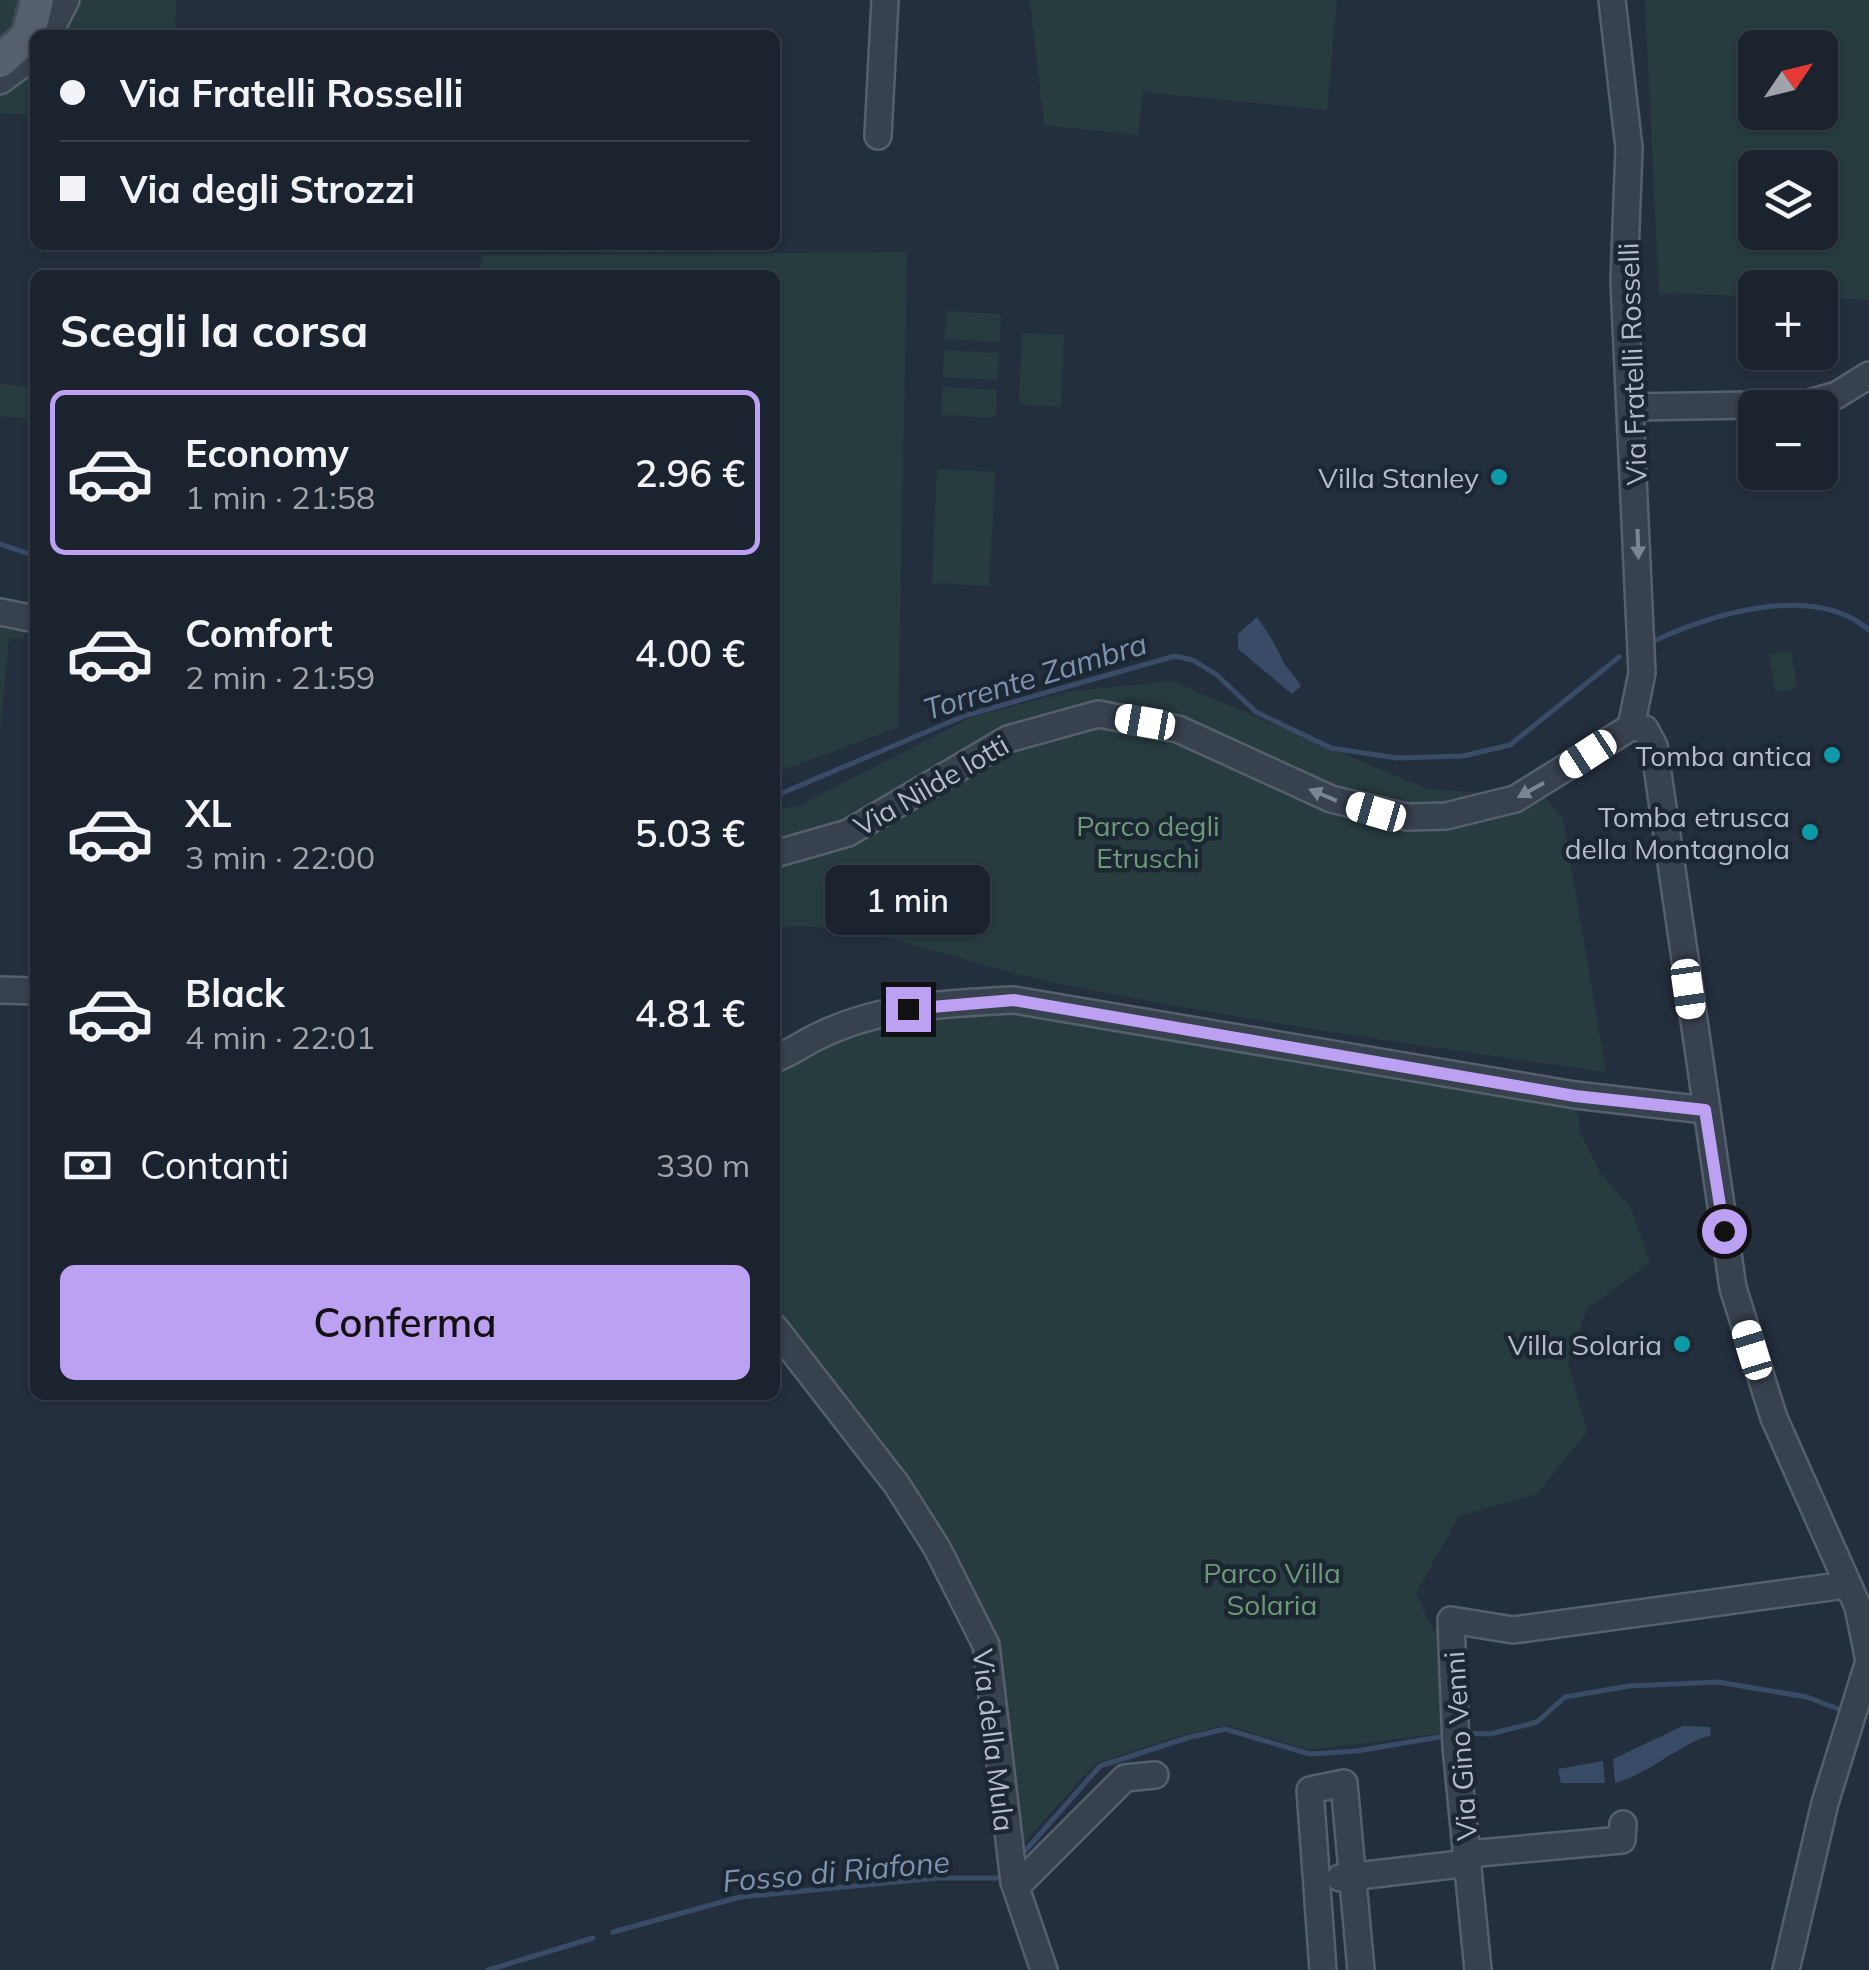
<!DOCTYPE html>
<html lang="it">
<meta charset="utf-8">
<style>
body{margin:0;font-family:Mulish,sans-serif;background:#242b36;color:#f1f3f6;height:100vh;display:flex;flex-direction:column;font-size:38px;white-space:nowrap}
*{box-sizing:border-box;margin:0}
p{font-size:32px;color:#a0a4aa}
.icon{flex:none;width:55px;height:55px;fill:none;stroke:currentColor;stroke-width:2;stroke-linecap:round;stroke-linejoin:round}
.map{position:relative;flex:1;overflow:hidden}
.side{position:absolute;left:30px;top:270px;width:750px;height:1130px;display:flex;flex-direction:column;background:#1b232e;border-radius:15px;box-shadow:0 2px 8px #0004,0 0 0 2px #39404a}
.side>*{flex:none}
.guide{position:absolute;left:30px;top:30px;width:750px;height:220px;border-radius:15px;box-shadow:0 2px 8px #0004,0 0 0 2px #39404a;display:grid;align-content:center;height:220px;padding:0 30px;background:#1b232e}
.needle{width:65px;rotate:55deg}
.tools{position:absolute;left:1738px;top:30px;display:grid;gap:20px}
.tools a{display:grid;place-items:center;width:100px;height:100px;border-radius:15px;background:#1b232e;box-shadow:0 2px 8px #0004,0 0 0 2px #39404a;font-size:50px}
.end{position:absolute;width:45px;height:45px;margin:-22px;border:12px solid #bca0f2;background:#111;box-shadow:0 0 0 5px #111}
.from{border-radius:50%}
.bubble{position:absolute;height:70px;border-radius:15px;background:#1b232e;box-shadow:0 2px 8px #0004,0 0 0 2px #39404a;font-size:32px;font-weight:600;line-height:70px;text-align:center}
.car{position:absolute;width:30px;height:60px;margin:-30px -15px;border-radius:12px;box-shadow:0 0 8px 2px #0007;background:linear-gradient(#fff 24%,#345 0 40%,#fff 0 76%,#345 0 86%,#fff 0)}
.guide b{display:flex;align-items:center;gap:35px;height:95px;font-size:38px}
.guide b+b{border-top:2px solid #39404a}
.guide i{width:25px;height:25px;background:#f1f3f6}
ul{padding:0;list-style:none}
li{display:flex;align-items:center;gap:30px;height:165px;margin:0 20px 15px;padding:0 10px;border:5px solid transparent;border-radius:15px}
li div{flex:1}
li b{display:block;font-size:38px}
li em{font-style:normal;font-weight:600}
li.current{border-color:#bca0f2}
li>.icon{width:90px;height:90px;stroke-width:1.5}
h2{padding:0 30px;font-size:45px;line-height:120px}
.pay{display:flex;align-items:center;gap:25px;height:110px;padding:0 30px;font-size:38px}
.pay p{margin-inline-start:auto}
.action{display:flex;gap:20px;margin-top:auto;padding:20px 30px}
.action a{flex:1;height:115px;border-radius:15px;background:#bca0f2;color:#111;font-size:40px;font-weight:600;line-height:115px;text-align:center}
.map>svg:first-child{display:block}
.green{fill:#263c3f;fill-rule:evenodd}
.water{fill:#394c67}
.lines{fill:none;stroke-linecap:round;stroke-linejoin:round}
.stream{stroke:#394c67;stroke-width:5}
.minor-casing{stroke:#565f6c;stroke-width:30}
.major-casing{stroke:#414a57;stroke-width:38}
.minor{stroke:#38414e;stroke-width:25}
.major{stroke:#56606e;stroke-width:32}
.oneway{fill:#7c8592}
.route{stroke:#bca0f2;stroke-width:12}
.culture-dot{fill:#0f9aa8;stroke:#1d2633;stroke-width:4}
.labels{text-anchor:middle;dominant-baseline:central;stroke-width:9;stroke-linejoin:round;paint-order:stroke}
.street-label{font-size:28px;fill:#b4bcc9;stroke:#1d2633}
.poi-label{font-size:28px;fill:#b4bcc9;stroke:#1d2633;text-anchor:end}
.park-label{font-size:28px;fill:#6b9a76;stroke:#1d2633}
.water-label{font-size:30px;font-style:italic;fill:#7c92b1;stroke:#1d2633}
</style>
<div class="map">
<svg width="1869" height="1970" viewBox="0 0 1869 1970">
<rect width="100%" height="100%" fill="#242f3e"/>
<g class="green">
<polygon points="0,0 26,0 24,17 0,48"/>
<polygon points="82,0 176,0 175,35 61,35"/>
<polygon points="1030,0 1337,0 1327,110 1143,92 1138,135 1044,125"/>
<path d="M1645,0H1869V300L1820,298V288H1755V296L1659,293ZM1755,48H1820V112H1755ZM1755,168H1820V232H1755Z"/>
<polygon points="35,70 35,115 0,113 0,94"/>
<polygon points="907,252 898,727 775,773 775,275 480,275 482,255"/>
<polygon points="946,311 1001,314 1000,342 945,339"/>
<polygon points="1022,333 1064,335 1061,407 1019,404"/>
<polygon points="944,350 999,353 998,380 943,377"/>
<polygon points="0,384 35,388 35,419 0,416"/>
<polygon points="943,387 997,390 996,418 941,415"/>
<polygon points="937,469 995,472 989,586 932,583"/>
<polygon points="0,628 25,632 23,639 9,638 0,731"/>
<polygon points="1791,651 1797,689 1775,692 1769,654"/>
<path d="M1171,681L1427,789L1544,797L1563,818L1606,1072C1419,1046 1234,1019 1050,982C960,963 867,920 775,927V809L798,806L970,718L1066,692Z"/>
<polygon points="1014,1000 1575,1095 1580,1131 1600,1173 1630,1206 1650,1262 1586,1310 1568,1363 1587,1432 1537,1494 1459,1516 1416,1593 1433,1630 1446,1632 1453,1732 1309,1750 1227,1725 1180,1736 1096,1763 1016,1851 995,1639 775,1320 775,1059 823,1034"/>
</g>
<g class="water">
<path d="M1257,617C1267,632 1275,643 1282,659C1286,669 1296,676 1301,686L1292,694L1238,649V634Z"/>
<path d="M1683,1726L1710,1727L1711,1735C1677,1745 1655,1771 1615,1783L1613,1759Z"/>
<polygon points="1603,1761 1605,1783 1561,1783 1558,1769"/>
</g>
<g class="lines">
<g class="stream">
<polyline points="0,544 35,556"/>
<path d="M1656,640C1713,614 1814,582 1869,630"/>
<polyline points="775,796 964,716 1175,656 1193,660 1217,675 1256,712 1331,748 1397,758 1463,756 1510,745 1619,657"/>
<polyline points="1461,1733 1490,1734 1537,1722 1565,1697 1629,1686 1718,1682 1807,1697 1841,1710"/>
<polyline points="1025,1851 1100,1766 1187,1738 1225,1729 1310,1754 1357,1751 1445,1736"/>
<polyline points="613,1932 740,1897 937,1878 1004,1878"/>
<polyline points="488,1970 593,1938"/>
</g>
<defs>
<g id="minor">
<polyline points="1612,0 1629,148 1624,281 1642,673 1631,727"/>
<polyline points="48,35 66,0"/>
<polyline points="0,81 35,55"/>
<polyline points="878,136 885,0"/>
<polyline points="1632,407 1805,404 1837,395 1869,375"/>
<polyline points="0,612 35,619"/>
<polyline points="1631,727 1645,729 1654,746 1733,1288 1774,1418 1858,1607 1869,1661 1825,1803 1786,1970"/>
<polyline points="775,854 848,833 1008,739 1098,714 1178,729 1331,799 1407,817 1446,816 1515,799 1631,727"/>
<polyline points="0,990 35,991"/>
<path d="M775,1059C792,1052 807,1041 823,1034C882,1006 950,1003 1014,1000L1575,1095L1705,1110"/>
<polyline points="775,1328 897,1485 937,1548 986,1645 1014,1882 1044,1970"/>
<polyline points="1468,1854 1622,1840 1623,1824"/>
<polyline points="1340,1878 1469,1863"/>
<polyline points="1014,1882 1023,1880 1125,1778 1155,1775"/>
<polyline points="1323,1970 1310,1790 1344,1783 1361,1970"/>
<polyline points="1478,1970 1456,1747 1451,1620 1513,1630 1846,1585"/>
</g>
<polyline id="major" points="0,61 28,36 37,0"/>
</defs>
<use href="#minor" class="minor-casing"/>
<use href="#major" class="major-casing"/>
<use href="#minor" class="minor"/>
<use href="#major" class="major"/>
</g>
<defs><path id="oneway-solid" d="M-6-.8H1V-3.2L6.5 0L1 3.2V.8H-6Z" transform="scale(2.5)"/></defs>
<g class="oneway">
<use href="#oneway-solid" transform="translate(1638 544) rotate(88)"/>
<use href="#oneway-solid" transform="translate(1531 790) rotate(151)"/>
<use href="#oneway-solid" transform="translate(1323 795) rotate(-157)"/>
</g>
<g class="lines">
<polyline class="route" points="908,1009 1014,1000 1575,1096 1705,1110 1724,1231"/>
</g>
<g class="culture-dot">
<circle cx="1499" cy="477" r="10"/>
<circle cx="1832" cy="755" r="10"/>
<circle cx="1810" cy="832" r="10"/>
<circle cx="1682" cy="1344" r="10"/>
</g>
<g class="labels">
<g class="street-label">
<text transform="translate(1632 364) rotate(-92)">Via Fratelli Rosselli</text>
<text transform="translate(931 785) rotate(-30)">Via Nilde Iotti</text>
<text transform="translate(994 1740) rotate(83)">Via della Mula</text>
<text transform="translate(1460 1746) rotate(-94)">Via Gino Venni</text>
</g>
<g class="poi-label">
<text x="1479" y="477">Villa Stanley</text>
<text x="1812" y="755">Tomba antica</text>
<text x="1790" y="816">Tomba etrusca<tspan x="1790" dy="32">della Montagnola</tspan></text>
<text x="1662" y="1344">Villa Solaria</text>
</g>
<g class="park-label">
<text x="1148" y="825">Parco degli<tspan x="1148" dy="32">Etruschi</tspan></text>
<text x="1272" y="1572">Parco Villa<tspan x="1272" dy="32">Solaria</tspan></text>
</g>
<g class="water-label">
<text transform="translate(1035 676) rotate(-17)">Torrente Zambra</text>
<text transform="translate(836 1871) rotate(-5)">Fosso di Riafone</text>
</g>
</g>
</svg>
<div class="tools">
<a><svg class="needle" viewBox="-14 -14 28 28"><path d="M0-13l5 13h-10z" fill="#e53935"/><path d="M0 13l5-13h-10z" fill="#a0a4aa"/></svg></a>
<a><svg class="icon" aria-label="layers" viewBox="0 0 24 24"><path d="M12 4l9 5-9 5-9-5zM3 14l9 5 9-5"/></svg></a>
<a>+</a>
<a>−</a>
</div>
<i class="end from" style="left:1724px;top:1231px"></i>
<i class="end" style="left:908px;top:1009px"></i>
<div class="bubble" style="left:825px;top:865px;width:165px">1 min</div>
<i class="car" style="left:1145px;top:722px;rotate:280deg"></i>
<i class="car" style="left:1588px;top:754px;rotate:237deg"></i>
<i class="car" style="left:1376px;top:812px;rotate:286deg"></i>
<i class="car" style="left:1688px;top:989px;rotate:172deg"></i>
<i class="car" style="left:1752px;top:1350px;rotate:343deg"></i>
<div class="guide">
<b><i class="from"></i>Via Fratelli Rosselli</b>
<b><i></i>Via degli Strozzi</b>
</div>
<section class="side">
<h2>Scegli la corsa</h2>
<ul>
<li class="current"><svg class="icon" aria-label="car" viewBox="0 0 24 24"><path d="M5 17H2v-5l4-1 3-4h7l3 4 3 1v5h-3M9 17h6M6 11h13"/><circle cx="7" cy="17" r="2"/><circle cx="17" cy="17" r="2"/></svg><div><b>Economy</b><p>1 min · 21:58</p></div><em>2.96 €</em></li>
<li><svg class="icon" aria-label="car" viewBox="0 0 24 24"><path d="M5 17H2v-5l4-1 3-4h7l3 4 3 1v5h-3M9 17h6M6 11h13"/><circle cx="7" cy="17" r="2"/><circle cx="17" cy="17" r="2"/></svg><div><b>Comfort</b><p>2 min · 21:59</p></div><em>4.00 €</em></li>
<li><svg class="icon" aria-label="car" viewBox="0 0 24 24"><path d="M5 17H2v-5l4-1 3-4h7l3 4 3 1v5h-3M9 17h6M6 11h13"/><circle cx="7" cy="17" r="2"/><circle cx="17" cy="17" r="2"/></svg><div><b>XL</b><p>3 min · 22:00</p></div><em>5.03 €</em></li>
<li><svg class="icon" aria-label="car" viewBox="0 0 24 24"><path d="M5 17H2v-5l4-1 3-4h7l3 4 3 1v5h-3M9 17h6M6 11h13"/><circle cx="7" cy="17" r="2"/><circle cx="17" cy="17" r="2"/></svg><div><b>Black</b><p>4 min · 22:01</p></div><em>4.81 €</em></li>
</ul>
<div class="pay"><svg class="icon" aria-label="cash" viewBox="0 0 24 24"><path d="M3 7h18v10H3z"/><circle cx="12" cy="12" r="2"/></svg>Contanti<p>330 m</p></div>
<div class="action"><a>Conferma</a></div>
</section>
</div>
